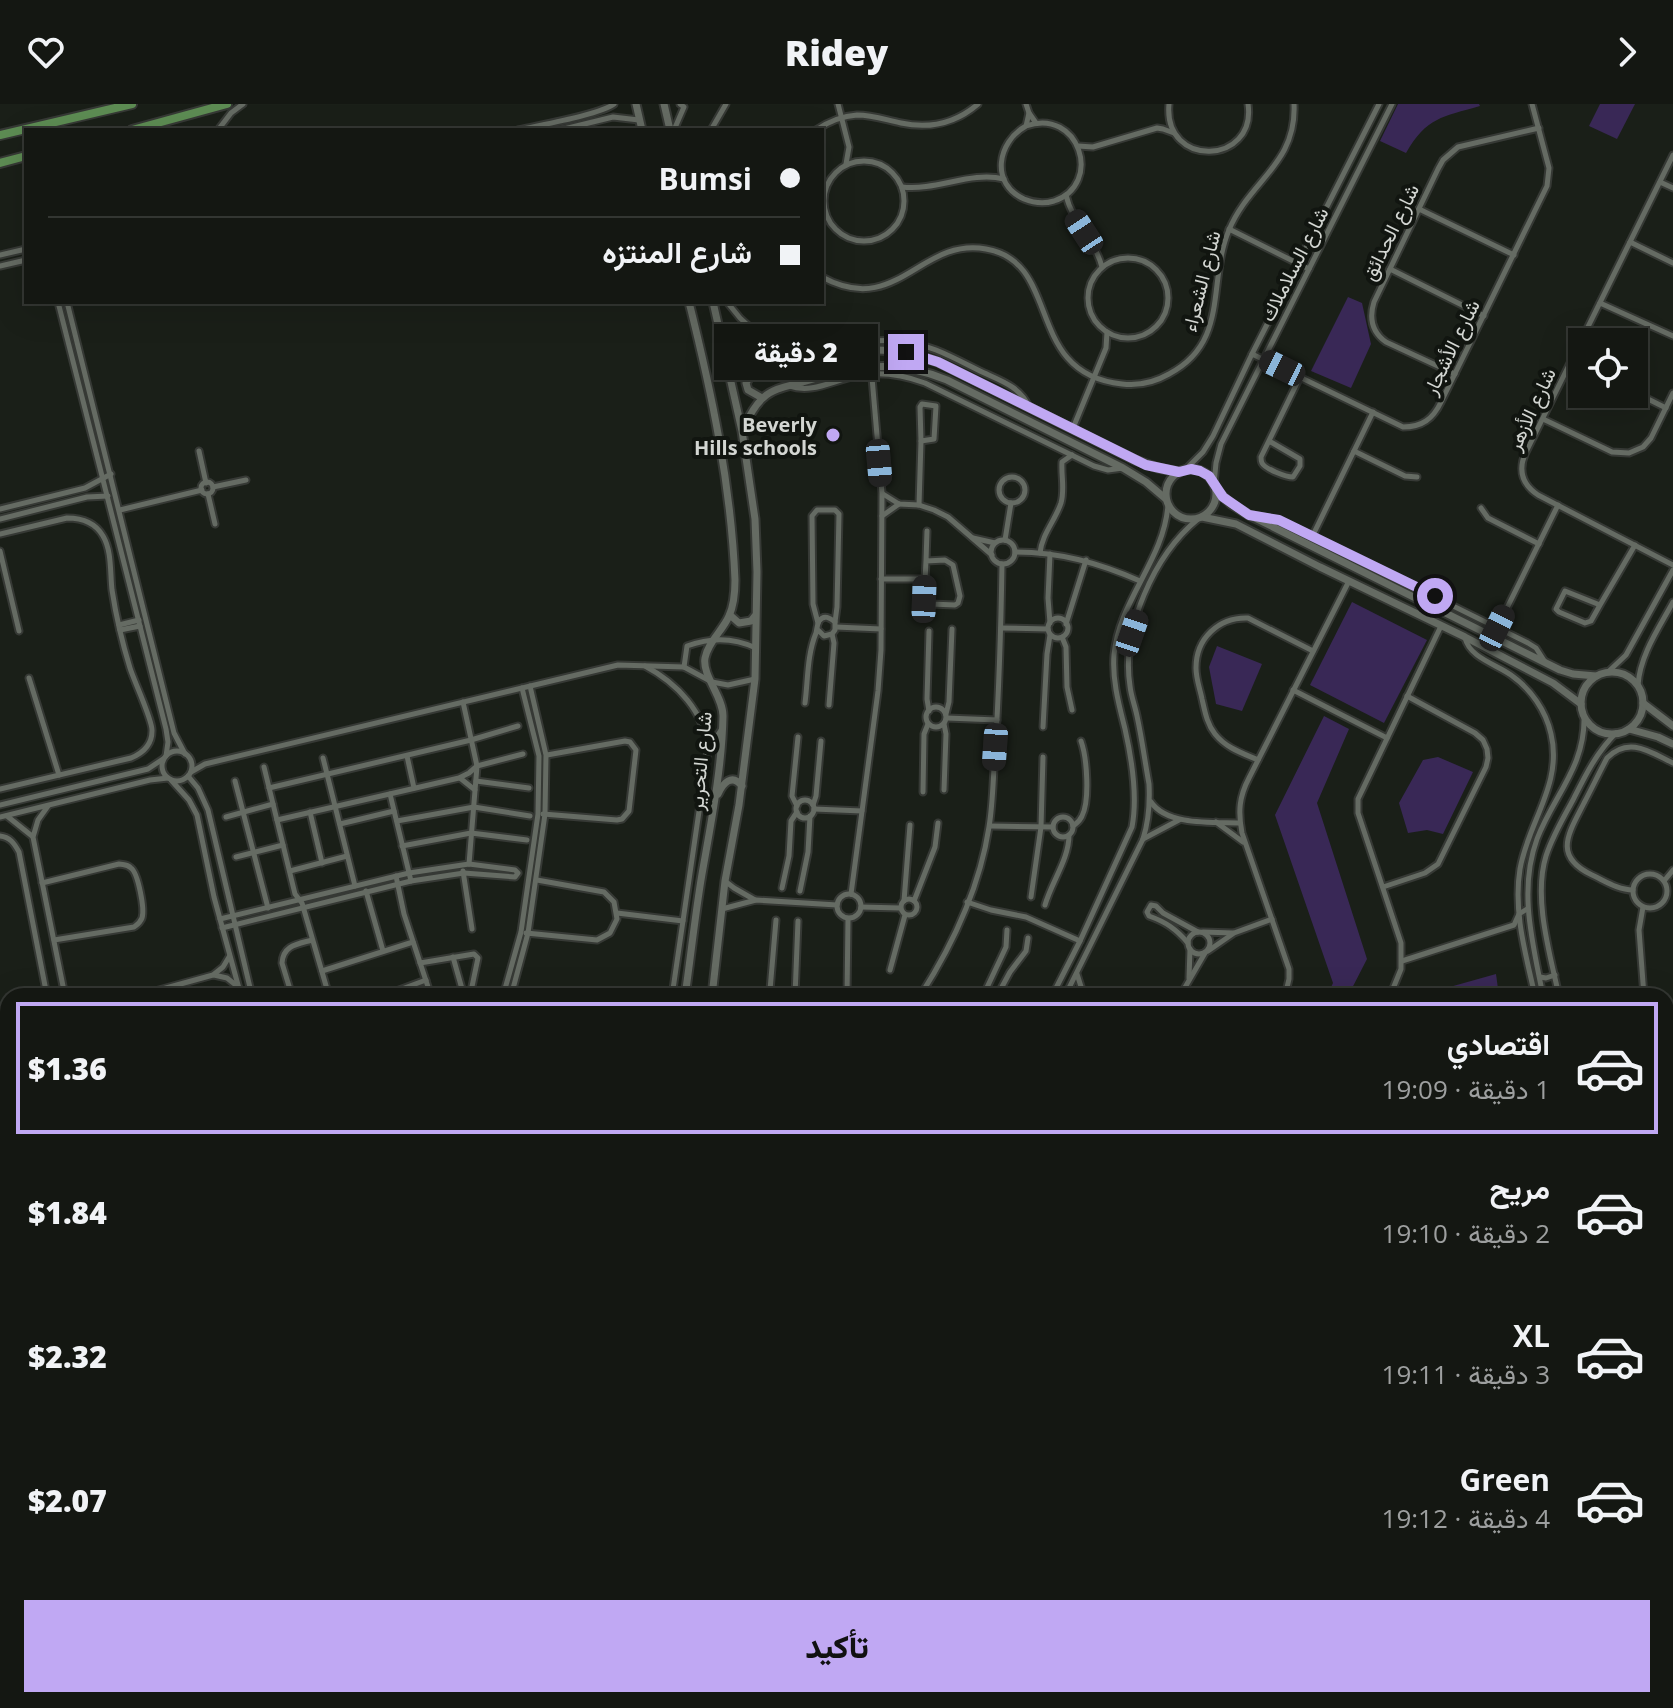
<!DOCTYPE html>
<html lang="ar">
<meta charset="utf-8">
<style>
body{margin:0;font-family:"Open Sans",Vazirmatn,sans-serif;background:#1d201b;color:#f1f3f6;direction:rtl;height:100vh;display:flex;flex-direction:column;font-size:30px;white-space:nowrap}
*{box-sizing:border-box;margin:0}
p{font-size:26px;color:#9d9f9f}
.icon{flex:none;width:44px;height:44px;fill:none;stroke:currentColor;stroke-width:2;stroke-linecap:round;stroke-linejoin:round}
.map{position:relative;flex:1;overflow:hidden;direction:ltr}
.sheet{position:absolute;left:0px;top:884px;width:1674px;height:720px;display:flex;flex-direction:column;background:#141712;border-radius:24px 24px 0 0;box-shadow:0 8px 32px #0002,0 0 0 2px #333632;direction:rtl}
.sheet>*{flex:none}
.banner{position:absolute;left:24px;top:24px;width:800px;height:176px;border-radius:0px;box-shadow:0 8px 32px #0002,0 0 0 2px #333632;direction:rtl;display:grid;align-content:center;height:176px;padding:0 24px;background:#141712}
.controls{position:absolute;left:1568px;top:224px;display:grid;gap:16px}
.controls a{display:grid;place-items:center;width:80px;height:80px;border-radius:0px;background:#141712;box-shadow:0 8px 32px #0002,0 0 0 2px #333632;font-size:40px}
.end{position:absolute;width:36px;height:36px;margin:-18px;border:10px solid #c0a8f3;background:#111;box-shadow:0 0 0 4px #111}
.from{border-radius:50%}
.bubble{position:absolute;height:56px;border-radius:0px;background:#141712;box-shadow:0 8px 32px #0002,0 0 0 2px #333632;font-size:26px;font-weight:800;line-height:56px;text-align:center;direction:rtl}
.car{position:absolute;width:24px;height:48px;margin:-24px -12px;border-radius:10px;box-shadow:0 0 6px 2px #0007;background:linear-gradient(#222 24%,#8ab4d8 0 40%,#222 0 76%,#8ab4d8 0 86%,#222 0)}
.banner b{display:flex;align-items:center;gap:28px;height:76px;font-size:30px}
.banner b+b{border-top:2px solid #333632}
.banner i{width:20px;height:20px;background:#f1f3f6}
ul{padding:14px 0 0;list-style:none}
li{display:flex;align-items:center;gap:24px;height:132px;margin:0 16px 12px;padding:0 8px;border:4px solid transparent;border-radius:0px}
li div{flex:1}
li b{display:block;font-size:30px}
li em{font-style:normal;font-weight:800}
li.active{border-color:#c0a8f3}
li>.icon{width:72px;height:72px;stroke-width:1.5}
.action{display:flex;gap:16px;margin-top:auto;padding:16px 24px}
.action a{flex:1;height:92px;border-radius:0px;background:#c0a8f3;color:#111;font-size:32px;font-weight:800;line-height:92px;text-align:center}
header{display:flex;justify-content:space-between;align-items:center;height:104px;padding:0 24px;background:#141712;font-size:36px;font-weight:800}
.map>svg:first-child{display:block}
.green{fill:#392856}
.water{fill:#694d99}
.lines{fill:none;stroke-linecap:round;stroke-linejoin:round}
.street-casing{stroke:#363935;stroke-width:9}
.secondary-casing{stroke:#363935;stroke-width:11}
.primary-casing{stroke:#363935;stroke-width:12}
.street{stroke:#656b63;stroke-width:5}
.secondary{stroke:#656b63;stroke-width:7}
.primary{stroke:#5d8c53;stroke-width:8}
.route{stroke:#c0a8f3;stroke-width:10}
.poi-dot{fill:#c0a8f3;stroke:#111510;stroke-width:3}
.labels{text-anchor:middle;dominant-baseline:central;stroke-width:8;stroke-linejoin:round;paint-order:stroke}
.street-label{font-size:20px;fill:#d3d6d2;stroke:#111510}
.poi-label{font-size:20px;font-weight:bold;fill:#d3d6d2;stroke:#111510;text-anchor:end}
</style>
<header><svg class="icon" aria-label="forward" viewBox="0 0 24 24"><path d="M9 5l7 7-7 7"/></svg>Ridey<svg class="icon" aria-label="heart" viewBox="0 0 24 24"><path d="M12 20l-8-8c-3-5 5-10 8-4 3-6 11-1 8 4z"/></svg></header>
<div class="map">
<svg width="1673" height="1604" viewBox="0 0 1673 1604">
<rect width="100%" height="100%" fill="#1a1f18"/>
<g class="green">
<path d="M1398,0H1479L1480,2C1442,13 1427,13 1406,49L1380,37Z"/>
<polygon points="1600,0 1635,0 1617,35 1589,22"/>
<polygon points="1348,193 1362,199 1371,240 1351,284 1311,267"/>
<polygon points="1352,498 1427,536 1384,619 1310,581"/>
<polygon points="1217,542 1262,560 1242,607 1216,600 1209,563"/>
<polygon points="1324,612 1349,625 1317,699 1367,855 1348,892 1327,892 1333,879 1275,711"/>
<polygon points="1438,653 1473,668 1443,730 1427,726 1408,729 1399,699 1423,656"/>
<polygon points="1496,870 1499,892 1437,892 1439,886"/>
<polygon points="1673,1397 1673,1604 1560,1604 1569,1596 1666,1596 1666,1412"/>
</g>
<polygon class="water" points="1673,1509 1673,1592 1666,1592 1666,1524"/>
<g class="lines">
<defs>
<g id="street">
<polyline points="838,0 849,43 846,60"/>
<polyline points="1026,0 1029,9 1036,19"/>
<path d="M1169,0C1163,65 1257,61 1248,0"/>
<path d="M1026,22C1079,3 1104,80 1054,97C1044,100 1034,99 1024,95C990,80 997,38 1026,22L1029,9"/>
<polyline points="218,26 231,9 243,0"/>
<path d="M518,26C539,21 599,11 614,0"/>
<polyline points="560,26 613,13 639,16"/>
<polyline points="674,26 684,3 680,0"/>
<polyline points="711,26 726,0"/>
<path d="M816,26C828,18 842,12 857,11C873,11 886,16 901,19C929,25 956,19 978,0"/>
<polyline points="1078,42 1093,43 1157,24 1163,25 1174,29"/>
<path d="M1673,51L1525,350C1518,367 1523,381 1538,391L1673,461"/>
<circle cx="864" cy="97" r="40"/>
<polyline points="1660,78 1673,84"/>
<path d="M902,83C937,87 970,67 1004,75"/>
<path d="M1066,91C1072,118 1095,136 1102,163"/>
<polyline points="1419,105 1514,151"/>
<polyline points="1229,125 1309,165"/>
<polyline points="1630,138 1673,159"/>
<polyline points="0,151 26,145"/>
<circle cx="1128" cy="194" r="40"/>
<polyline points="0,162 26,156"/>
<polyline points="1390,165 1484,212"/>
<path d="M822,173C897,214 920,133 986,145C1063,158 1023,270 1122,280C1138,282 1155,278 1169,270C1230,238 1207,178 1229,126C1249,77 1297,60 1294,0"/>
<polyline points="58,198 166,625 168,638 166,652"/>
<polyline points="67,198 174,629 185,650"/>
<path d="M727,198L740,214L773,244L797,255C843,240 889,227 936,246C951,252 966,260 980,267C999,276 1020,282 1029,303"/>
<polyline points="1600,199 1673,232"/>
<path d="M1252,250L1403,323C1422,323 1433,315 1441,298L1547,82L1549,64L1532,0"/>
<polyline points="1571,258 1582,263"/>
<path d="M1455,270L1386,238C1372,228 1369,214 1374,198L1438,65L1443,56L1458,43L1539,24"/>
<path d="M789,282C813,290 833,276 857,272C880,267 903,271 925,279L1094,362L1108,366L1123,364"/>
<polyline points="1634,288 1666,304"/>
<polygon points="922,300 936,302 934,335 921,337 920,303"/>
<polyline points="1543,315 1612,348 1629,349 1643,343 1651,334 1673,289"/>
<polyline points="1073,324 1106,244 1107,228"/>
<path d="M1269,337L1300,355V362L1293,373C1286,373 1265,365 1262,359C1261,357 1261,355 1261,353L1300,273"/>
<polyline points="199,347 206,379"/>
<polyline points="1354,347 1405,372 1417,373"/>
<polyline points="1185,366 1203,348 1213,332 1252,250 1379,0"/>
<circle cx="1012" cy="386" r="13"/>
<circle cx="207" cy="384" r="6"/>
<polyline points="1214,380 1216,359 1221,340 1392,0"/>
<polyline points="213,383 246,376"/>
<polyline points="208,390 215,420"/>
<polyline points="883,390 899,400 919,401 934,406 948,413 992,451"/>
<polyline points="919,401 921,337"/>
<polyline points="1481,404 1488,414 1539,440"/>
<polyline points="0,405 85,384 111,370"/>
<polyline points="120,406 202,386"/>
<polyline points="1253,411 1279,416 1528,539 1536,544 1545,558"/>
<polyline points="882,412 899,400"/>
<polyline points="0,415 87,393 108,392"/>
<path d="M0,430L67,414C81,414 95,418 103,432C112,447 110,469 112,486C116,512 122,538 130,564C134,577 153,617 152,627C152,641 143,649 131,654L0,685"/>
<polyline points="1312,433 1373,308"/>
<polyline points="973,434 995,439"/>
<polyline points="1005,436 1011,399"/>
<circle cx="1003" cy="448" r="12"/>
<polyline points="0,447 19,527"/>
<path d="M1015,448C1060,448 1099,459 1140,477"/>
<path d="M1040,449C1042,430 1055,417 1061,399C1065,385 1061,372 1062,358L1072,351"/>
<polyline points="926,457 924,495 931,500 955,501 958,499 960,492 953,461 945,456 926,457 927,427"/>
<polyline points="881,475 925,475"/>
<polyline points="1600,501 1591,517 1585,519 1559,508 1556,505 1565,487 1600,501 1635,441"/>
<circle cx="1058" cy="524" r="10"/>
<polyline points="818,519 813,500 812,412 817,406 835,406 839,410 837,503 835,518"/>
<polyline points="1050,519 1048,494 1050,450"/>
<polyline points="1066,520 1086,456"/>
<polyline points="119,521 139,516"/>
<polyline points="836,523 881,525"/>
<polyline points="1001,524 1048,525"/>
<polyline points="1497,524 1558,401"/>
<polyline points="120,526 140,522"/>
<polyline points="1062,533 1066,543 1067,583 1072,606"/>
<path d="M1465,534C1470,554 1496,560 1511,571C1531,585 1546,607 1551,630C1563,680 1528,718 1520,765C1513,808 1526,851 1535,892"/>
<path d="M645,562C677,579 705,608 708,646"/>
<path d="M684,563L687,542C711,533 733,533 756,544"/>
<polyline points="1608,568 1626,551 1673,466"/>
<polyline points="29,574 59,671"/>
<path d="M1638,581C1640,551 1659,524 1673,498"/>
<polyline points="1293,586 1387,634"/>
<polyline points="463,598 477,662 469,760"/>
<path d="M805,599C808,576 807,551 816,529C817,525 817,521 819,517C824,510 830,514 835,518V526L832,530L824,532L818,526"/>
<polyline points="829,601 834,539 832,530"/>
<circle cx="936" cy="613" r="10"/>
<polyline points="929,607 927,595 929,527"/>
<polyline points="946,610 949,598 952,525"/>
<polyline points="947,614 997,616"/>
<polyline points="1043,623 1047,550 1050,531"/>
<circle cx="177" cy="662" r="15"/>
<polyline points="407,652 414,684"/>
<polyline points="323,654 355,782"/>
<path d="M1258,656C1242,649 1226,644 1215,630C1207,620 1205,608 1202,595C1200,585 1196,575 1196,564C1196,534 1219,513 1248,514L1313,547"/>
<polyline points="264,663 295,790 302,799 329,892"/>
<polyline points="191,668 205,660 618,561 684,563 712,578 728,581 755,575"/>
<polyline points="188,672 198,684 208,706 252,892"/>
<polyline points="460,674 475,686"/>
<polyline points="171,676 189,696 197,711 214,793 241,892"/>
<polyline points="235,677 268,804"/>
<polyline points="476,677 529,684"/>
<polyline points="269,684 471,636 518,622"/>
<polyline points="944,686 946,630 944,620"/>
<polyline points="923,688 924,630 928,620"/>
<polyline points="390,690 411,777"/>
<circle cx="805" cy="705" r="9"/>
<path d="M1151,698C1167,722 1214,718 1240,719"/>
<polyline points="0,701 148,665 163,655"/>
<polyline points="813,701 816,692 821,637"/>
<polyline points="48,702 38,716 33,733 65,892"/>
<polyline points="797,702 792,692 798,633"/>
<polyline points="814,705 862,707"/>
<polyline points="310,708 322,759"/>
<polyline points="543,710 617,716 622,715 629,707 636,646 630,638 625,637 547,651"/>
<polyline points="7,712 32,732"/>
<polyline points="0,713 150,676 168,674"/>
<polyline points="226,713 273,700"/>
<circle cx="1063" cy="723" r="10"/>
<polyline points="277,716 459,674 469,669 477,662 523,650"/>
<polyline points="397,717 474,703 530,712"/>
<polyline points="1216,718 1243,738"/>
<polyline points="340,720 394,707"/>
<polyline points="990,722 1053,723"/>
<path d="M1073,722C1078,718 1080,717 1082,712C1090,696 1087,654 1081,637"/>
<path d="M0,732C10,733 14,739 19,748L47,892"/>
<polyline points="1143,735 1179,716"/>
<polyline points="402,742 471,729 527,736"/>
<polyline points="236,753 283,741"/>
<polyline points="290,767 347,752"/>
<polyline points="463,767 472,825"/>
<circle cx="1650" cy="787" r="17"/>
<polyline points="396,772 404,810 431,892"/>
<polyline points="725,777 734,784 755,796"/>
<polyline points="1664,777 1673,766"/>
<path d="M42,779L119,760C125,761 127,760 131,764C138,769 145,805 142,814C140,819 138,820 134,823L54,836"/>
<polyline points="1383,783 1425,769 1438,760 1486,663 1488,654 1487,645 1483,636 1475,629 1407,592"/>
<polyline points="782,784 789,752 791,717 797,708"/>
<path d="M1633,786C1618,786 1605,777 1592,771C1552,752 1569,729 1584,699C1592,684 1599,669 1607,654C1629,632 1650,648 1673,659"/>
<polyline points="366,787 383,847"/>
<polyline points="800,787 808,748 810,712"/>
<circle cx="849" cy="802" r="12"/>
<polyline points="851,790 878,587 881,546 882,389 871,262"/>
<polyline points="1031,793 1041,723 1043,653"/>
<circle cx="909" cy="803" r="8"/>
<polyline points="904,797 910,721"/>
<polyline points="914,797 935,743 938,719"/>
<polyline points="967,798 991,806 1026,813 1080,837"/>
<path d="M1045,801C1052,777 1069,755 1069,731"/>
<polyline points="861,803 900,804"/>
<polyline points="1643,803 1639,826 1644,892"/>
<polyline points="722,805 756,796 837,801"/>
<polyline points="617,809 683,817"/>
<polyline points="220,815 409,769 469,760 515,766 518,769 515,773 464,769 411,777 222,824"/>
<circle cx="1199" cy="839" r="11"/>
<polyline points="1203,828 1233,829"/>
<polyline points="526,829 597,836 610,829 617,815 614,798 604,788 537,776"/>
<path d="M1188,839C1176,825 1166,818 1149,812L1147,808L1151,801L1156,802L1163,809L1198,828"/>
<polyline points="1208,847 1234,829 1272,815"/>
<polyline points="453,853 464,892"/>
<polyline points="1402,857 1514,821 1519,810 1527,805"/>
<polyline points="420,859 474,850 478,854 470,892"/>
<polyline points="890,866 905,811"/>
<polyline points="322,867 413,838"/>
<polyline points="1077,870 1084,892"/>
<polyline points="214,871 227,874 237,882"/>
<polyline points="1540,873 1546,874 1555,871"/>
<polyline points="1189,874 1190,845"/>
<polyline points="511,887 542,892"/>
<polyline points="137,892 213,871 223,863 229,853"/>
<path d="M292,892L282,859C283,841 298,840 312,836"/>
<polyline points="383,892 426,876"/>
<polyline points="503,892 521,828 538,710 539,652 522,584"/>
<polyline points="511,892 528,829 545,710 546,651 530,582"/>
<polyline points="672,892 708,646 721,626"/>
<polyline points="772,892 770,886 776,816"/>
<polyline points="782,892 788,892"/>
<polyline points="795,892 798,817"/>
<polyline points="847,892 848,815"/>
<path d="M920,892C952,842 980,782 989,723C993,699 993,674 995,649C999,586 1001,523 1002,460"/>
<polyline points="983,892 1006,843 1007,826"/>
<polyline points="997,892 1010,868 1026,847 1028,834"/>
<path d="M1052,892L1080,837L1132,723C1138,692 1132,656 1125,625C1119,601 1112,576 1114,551C1119,496 1164,456 1168,401"/>
<path d="M1065,892L1143,735C1149,716 1150,699 1149,680C1145,658 1142,635 1137,612C1135,602 1131,592 1130,582C1121,525 1154,451 1198,415"/>
<polyline points="1180,892 1205,849"/>
<path d="M1285,892L1289,875V865L1242,729C1238,708 1239,693 1249,674L1349,477"/>
<polyline points="1390,892 1401,865 1401,839 1358,709 1358,695 1441,522"/>
<path d="M1543,892C1533,840 1518,787 1537,735C1554,691 1586,662 1584,611"/>
<path d="M1559,892C1550,850 1533,794 1546,752C1552,733 1563,714 1573,696C1585,672 1596,649 1616,629"/>
<polyline points="0,972 6,954"/>
<polyline points="0,1079 8,1054"/>
<polyline points="1666,1117 1673,1098"/>
<polyline points="1666,1305 1673,1292"/>
<polyline points="0,1324 8,1323"/>
<polyline points="0,1371 8,1369"/>
<polyline points="0,1439 8,1438"/>
<polyline points="0,1486 8,1477"/>
<polyline points="0,1547 8,1554"/>
<polyline points="0,1557 8,1565"/>
<polyline points="32,1596 37,1604"/>
<polyline points="41,1596 45,1604"/>
<polyline points="207,1596 211,1604"/>
<polyline points="221,1596 224,1604"/>
<polyline points="436,1596 438,1604"/>
<polyline points="973,1596 974,1604"/>
<polyline points="991,1596 993,1604"/>
<polyline points="1030,1596 1030,1604"/>
<polyline points="1037,1596 1038,1604"/>
<polyline points="1058,1596 1060,1604"/>
<polyline points="1515,1596 1520,1604"/>
<polyline points="223,1600 244,1602 266,1596"/>
<polyline points="138,1604 153,1596"/>
<polyline points="153,1604 168,1596"/>
<polyline points="270,1604 295,1596"/>
<polyline points="448,1604 449,1596"/>
<polyline points="529,1604 533,1596"/>
<polyline points="586,1604 586,1596"/>
<polyline points="646,1604 648,1596"/>
<polyline points="680,1604 682,1596"/>
<polyline points="722,1604 724,1596"/>
<polyline points="768,1604 770,1596"/>
<polyline points="814,1604 816,1596"/>
<polyline points="922,1604 922,1596"/>
<polyline points="1191,1604 1207,1596"/>
<polyline points="1405,1604 1415,1596"/>
<polyline points="1482,1604 1492,1596"/>
</g>
<g id="secondary">
<polyline points="636,0 642,26"/>
<polyline points="664,0 670,26"/>
<path d="M725,240C732,249 742,259 752,265C779,280 840,249 872,246C895,245 917,250 938,258L1135,356L1158,364L1179,368"/>
<polyline points="797,255 802,278"/>
<polyline points="754,266 746,279 748,286 762,294"/>
<path d="M743,325C748,314 754,302 763,294C773,284 789,282 803,278C855,262 894,254 947,276L1123,364L1146,378L1166,395"/>
<circle cx="1191" cy="390" r="25"/>
<polyline points="1216,386 1231,400 1249,411 1560,566 1573,570 1596,572"/>
<polyline points="1202,413 1236,420 1320,463 1465,533 1553,579 1581,600"/>
<polyline points="730,511 739,519 751,517 755,512"/>
<circle cx="1612" cy="599" r="31"/>
<polyline points="1643,599 1673,622"/>
<polyline points="1629,625 1658,633 1673,640"/>
<path d="M718,690C723,679 732,669 742,682"/>
<path d="M685,892C691,851 695,811 702,770C711,719 722,664 723,612C723,592 702,572 705,554C708,538 723,526 729,512C734,501 735,487 735,476C731,381 712,290 689,198"/>
<polyline points="712,892 725,777 739,701 755,575 757,468 755,415 742,327 713,198"/>
<polyline points="0,1336 8,1334"/>
<polyline points="0,1357 8,1355"/>
<polyline points="657,1604 659,1596"/>
<polyline points="672,1604 674,1596"/>
</g>
<g id="primary">
<polyline points="132,26 227,0"/>
<polyline points="0,31 132,0"/>
<polyline points="0,59 26,52"/>
</g>
</defs>
<use href="#street" class="street-casing"/>
<use href="#secondary" class="secondary-casing"/>
<use href="#primary" class="primary-casing"/>
<use href="#street" class="street"/>
<use href="#secondary" class="secondary"/>
<use href="#primary" class="primary"/>
</g>
<g class="lines">
<polyline class="route" points="906,248 938,258 1146,361 1179,368 1191,365 1200,367 1209,372 1223,393 1249,411 1279,416 1435,492"/>
</g>
<circle class="poi-dot" cx="833" cy="331" r="8"/>
<g class="labels">
<g class="street-label">
<text transform="translate(1390 128) rotate(-64)">شارع الحدائق</text>
<text transform="translate(1294 160) rotate(-63)">شارع السلاملاك</text>
<text transform="translate(1201 177) rotate(-76)">شارع الشعراء</text>
<text transform="translate(1451 243) rotate(-64)">شارع الأشجار</text>
<text transform="translate(1531 305) rotate(-65)">شارع الأزهر</text>
<text transform="translate(700 657) rotate(-85)">شارع التحرير</text>
</g>
<g class="poi-label">
<text x="817" y="320">Beverly<tspan x="817" dy="23">Hills schools</tspan></text>
</g>
</g>
</svg>
<div class="controls">
<a><svg class="icon" aria-label="locate" viewBox="0 0 24 24"><circle cx="12" cy="12" r="6"/><path d="M12 2v4M12 18v4M2 12h4M18 12h4"/></svg></a>
</div>
<i class="end from" style="left:1435px;top:492px"></i>
<i class="end" style="left:906px;top:248px"></i>
<div class="bubble" style="left:714px;top:220px;width:164px">2 دقيقة</div>
<i class="car" style="left:1084px;top:128px;rotate:327deg"></i>
<i class="car" style="left:1282px;top:264px;rotate:296deg"></i>
<i class="car" style="left:879px;top:359px;rotate:175deg"></i>
<i class="car" style="left:924px;top:495px;rotate:2deg"></i>
<i class="car" style="left:1497px;top:524px;rotate:26deg"></i>
<i class="car" style="left:1132px;top:529px;rotate:19deg"></i>
<i class="car" style="left:995px;top:643px;rotate:184deg"></i>
<div class="banner">
<b><i class="from"></i>Bumsi</b>
<b><i></i>شارع المنتزه</b>
</div>
<section class="sheet">
<ul>
<li class="active"><svg class="icon" aria-label="car" viewBox="0 0 24 24"><path d="M5 17H2v-5l4-1 3-4h7l3 4 3 1v5h-3M9 17h6M6 11h13"/><circle cx="7" cy="17" r="2"/><circle cx="17" cy="17" r="2"/></svg><div><b>اقتصادي</b><p>1 دقيقة · 19:09</p></div><em>$1.36</em></li>
<li><svg class="icon" aria-label="car" viewBox="0 0 24 24"><path d="M5 17H2v-5l4-1 3-4h7l3 4 3 1v5h-3M9 17h6M6 11h13"/><circle cx="7" cy="17" r="2"/><circle cx="17" cy="17" r="2"/></svg><div><b>مريح</b><p>2 دقيقة · 19:10</p></div><em>$1.84</em></li>
<li><svg class="icon" aria-label="car" viewBox="0 0 24 24"><path d="M5 17H2v-5l4-1 3-4h7l3 4 3 1v5h-3M9 17h6M6 11h13"/><circle cx="7" cy="17" r="2"/><circle cx="17" cy="17" r="2"/></svg><div><b>XL</b><p>3 دقيقة · 19:11</p></div><em>$2.32</em></li>
<li><svg class="icon" aria-label="car" viewBox="0 0 24 24"><path d="M5 17H2v-5l4-1 3-4h7l3 4 3 1v5h-3M9 17h6M6 11h13"/><circle cx="7" cy="17" r="2"/><circle cx="17" cy="17" r="2"/></svg><div><b>Green</b><p>4 دقيقة · 19:12</p></div><em>$2.07</em></li>
</ul>
<div class="action"><a>تأكيد</a></div>
</section>
</div>
